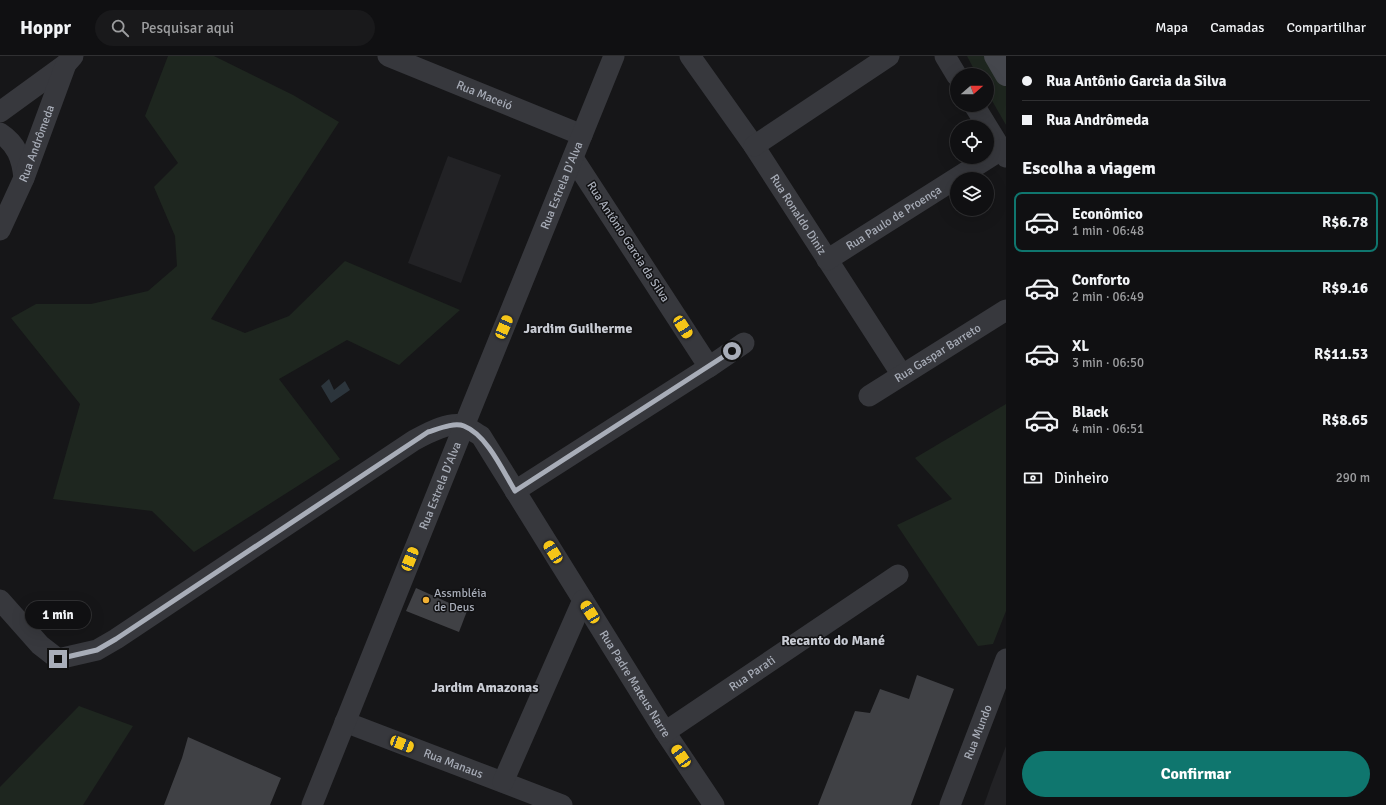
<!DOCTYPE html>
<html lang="pt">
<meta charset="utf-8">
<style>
body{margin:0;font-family:Signika,sans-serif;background:#19191b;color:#f1f3f6;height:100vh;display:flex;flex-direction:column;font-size:15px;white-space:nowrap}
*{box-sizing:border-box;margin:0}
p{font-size:13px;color:#9c9d9f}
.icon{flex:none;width:22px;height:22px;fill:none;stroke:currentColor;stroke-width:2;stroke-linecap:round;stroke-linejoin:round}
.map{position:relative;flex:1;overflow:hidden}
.sheet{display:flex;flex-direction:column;background:#101012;width:380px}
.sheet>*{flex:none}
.top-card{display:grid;align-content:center;height:88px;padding:0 16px;background:#101012}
.needle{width:26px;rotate:70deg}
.buttons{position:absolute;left:950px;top:12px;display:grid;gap:8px}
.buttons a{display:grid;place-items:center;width:44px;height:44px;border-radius:50%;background:#101012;box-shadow:0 4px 16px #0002,0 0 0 1px #303032;font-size:20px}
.end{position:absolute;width:18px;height:18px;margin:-9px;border:5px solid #a8adb8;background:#111;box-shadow:0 0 0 2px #111}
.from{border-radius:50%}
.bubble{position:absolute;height:28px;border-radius:14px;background:#101012;box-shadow:0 4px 16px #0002,0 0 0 1px #303032;font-size:13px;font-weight:700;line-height:28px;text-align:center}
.car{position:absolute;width:12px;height:24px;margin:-12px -6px;border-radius:5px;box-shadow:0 0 3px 1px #0007;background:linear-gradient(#f5c518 24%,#345 0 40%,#f5c518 0 76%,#345 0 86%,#f5c518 0)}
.top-card b{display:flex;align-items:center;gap:14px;height:38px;font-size:15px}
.top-card b+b{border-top:1px solid #303032}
.top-card i{width:10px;height:10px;background:#f1f3f6}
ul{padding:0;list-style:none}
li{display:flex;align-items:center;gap:12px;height:60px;margin:0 8px 6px;padding:0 8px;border:2px solid transparent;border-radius:8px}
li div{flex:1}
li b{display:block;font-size:15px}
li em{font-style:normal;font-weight:700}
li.selected{border-color:#0f766e}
li>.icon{width:36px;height:36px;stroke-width:1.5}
h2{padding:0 16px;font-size:18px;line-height:48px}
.pay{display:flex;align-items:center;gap:10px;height:44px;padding:0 16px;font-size:15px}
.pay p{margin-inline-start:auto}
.primary-button{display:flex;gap:8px;margin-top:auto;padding:8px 16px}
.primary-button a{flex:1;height:46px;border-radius:24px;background:#0f766e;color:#fff;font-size:16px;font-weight:700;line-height:46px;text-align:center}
header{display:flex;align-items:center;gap:24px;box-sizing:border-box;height:56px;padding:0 20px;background:#101012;border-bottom:1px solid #303032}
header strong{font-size:19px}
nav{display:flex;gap:22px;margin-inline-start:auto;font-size:14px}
.search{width:280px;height:36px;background:#19191b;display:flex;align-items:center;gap:10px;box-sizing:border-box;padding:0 14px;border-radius:22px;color:#9c9d9f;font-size:15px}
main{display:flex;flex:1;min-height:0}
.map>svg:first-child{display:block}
.built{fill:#222225}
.green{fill:#1e261f}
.water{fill:#2c353c}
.building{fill:#404145}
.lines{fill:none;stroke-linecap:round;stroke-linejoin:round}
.street{stroke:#37383d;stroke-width:21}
.secondary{stroke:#45474d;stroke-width:22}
.route{stroke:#a8adb8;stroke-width:5}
.poi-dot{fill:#f2b134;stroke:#111113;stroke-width:1.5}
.labels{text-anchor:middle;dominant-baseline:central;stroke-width:3;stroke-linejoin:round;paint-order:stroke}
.street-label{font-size:12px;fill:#a8adb8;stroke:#111113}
.poi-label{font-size:12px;fill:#a8adb8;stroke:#111113;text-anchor:start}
.quarter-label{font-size:14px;font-weight:bold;fill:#c9ccd4;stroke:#111113}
</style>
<header>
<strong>Hoppr</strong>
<div class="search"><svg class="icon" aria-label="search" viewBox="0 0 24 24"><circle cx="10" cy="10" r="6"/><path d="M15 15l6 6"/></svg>Pesquisar aqui</div>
<nav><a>Mapa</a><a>Camadas</a><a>Compartilhar</a></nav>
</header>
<main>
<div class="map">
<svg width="1006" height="749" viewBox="0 0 1006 749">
<rect width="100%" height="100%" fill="#161618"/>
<g class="built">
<polygon points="448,100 501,119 461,227 408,207"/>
<polygon points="1006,690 1006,749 984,749 991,729"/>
</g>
<g class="green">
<polygon points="168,0 214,0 293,39 339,66 211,263 245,277 289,260 345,205 460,254 399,309 347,284 279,323 340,403 194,496 152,455 53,443 80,348 11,262 36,248 91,248 148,235 177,210 175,180 154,131 178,107 145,60"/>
<polygon points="967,0 993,0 1006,24 1006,69 987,36 987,19 977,19"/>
<polygon points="1006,348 1006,555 993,588 978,590 897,469 952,443 915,402"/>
<polygon points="79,650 133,670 83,749 0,749 0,731"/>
</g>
<polygon class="water" points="329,323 334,334 345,325 350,334 331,347 321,330"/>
<g class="building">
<polygon points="416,532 467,555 459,576 406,555"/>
<polygon points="917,619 954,633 911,749 818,749 855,655 870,657 880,633 909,643"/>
<polygon points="188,681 281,722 270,749 164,749 182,702"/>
</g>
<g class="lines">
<g class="street">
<path id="s1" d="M388,0L582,79"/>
<path id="s2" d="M690,0L754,90L902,319"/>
<polyline points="945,0 957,20"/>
<polyline points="974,49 1006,101"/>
<polyline points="0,56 66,8"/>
<path d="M0,77C17,88 22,103 24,122"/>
<polyline points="754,90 889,0"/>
<path id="s3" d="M0,174L24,122L66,8L73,0"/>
<path id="s4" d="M827,204L1001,94"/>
<polyline points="709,311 744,287"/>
<path id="s5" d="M869,340L1006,254"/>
<polyline points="515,435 709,311 573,102"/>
<path id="s6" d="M0,544L40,589L58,603L97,594L116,583L413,385C426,378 450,364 465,370C470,373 476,377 481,380L665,676L714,749"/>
<path id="s7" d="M345,666L562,749"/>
<path id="s8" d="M665,676L898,519"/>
<polyline points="503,726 583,544"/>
<path id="s9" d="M312,749L464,370L614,0"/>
<path id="s10" d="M950,749L1006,603"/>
</g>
<polyline class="secondary" points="995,0 1006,19"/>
</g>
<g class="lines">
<path class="route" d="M58,603L97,594L116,583L428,376C438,373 454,366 464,370C487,379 503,415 515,435L732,295"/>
</g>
<circle class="poi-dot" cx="426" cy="544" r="4"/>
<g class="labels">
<g class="street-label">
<text stroke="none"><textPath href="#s1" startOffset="104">Rua Maceió</textPath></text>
<text stroke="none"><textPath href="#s3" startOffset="94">Rua Andrômeda</textPath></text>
<text stroke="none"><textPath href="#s9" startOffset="668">Rua Estrela D'Alva</textPath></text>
<text stroke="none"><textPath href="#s2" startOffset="192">Rua Ronaldo Diniz</textPath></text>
<text stroke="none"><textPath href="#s4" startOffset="79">Rua Paulo de Proença</textPath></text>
<text transform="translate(628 186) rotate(57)">Rua Antônio Garcia da Silva</text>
<text stroke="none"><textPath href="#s5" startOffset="81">Rua Gaspar Barreto</textPath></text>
<text stroke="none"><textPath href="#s9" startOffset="344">Rua Estrela D'Alva</textPath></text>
<text stroke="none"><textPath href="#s8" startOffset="105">Rua Parati</textPath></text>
<text stroke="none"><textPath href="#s6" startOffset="868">Rua Padre Mateus Narre</textPath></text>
<text stroke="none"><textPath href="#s10" startOffset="78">Rua Mundo</textPath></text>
<text stroke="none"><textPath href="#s7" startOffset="116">Rua Manaus</textPath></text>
</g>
<g class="poi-label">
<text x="434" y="537">Assmbléia<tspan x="434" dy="14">de Deus</tspan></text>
</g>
<g class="quarter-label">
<text x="578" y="272">Jardim Guilherme</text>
<text x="833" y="584">Recanto do Mané</text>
<text x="485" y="631">Jardim Amazonas</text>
</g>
</g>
</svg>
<div class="buttons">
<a><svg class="needle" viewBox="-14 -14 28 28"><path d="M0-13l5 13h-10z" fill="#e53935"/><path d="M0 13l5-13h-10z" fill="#9c9d9f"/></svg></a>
<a><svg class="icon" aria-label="locate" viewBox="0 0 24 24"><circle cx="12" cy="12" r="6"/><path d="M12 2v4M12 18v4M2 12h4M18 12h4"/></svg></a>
<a><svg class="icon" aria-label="layers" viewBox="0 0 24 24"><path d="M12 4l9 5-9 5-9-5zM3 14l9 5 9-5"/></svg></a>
</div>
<i class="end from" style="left:732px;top:295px"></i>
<i class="end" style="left:58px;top:603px"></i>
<div class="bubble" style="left:25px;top:545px;width:66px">1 min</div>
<i class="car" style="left:504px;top:271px;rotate:23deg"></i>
<i class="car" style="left:683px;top:271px;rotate:147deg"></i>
<i class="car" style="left:553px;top:496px;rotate:328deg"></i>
<i class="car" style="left:410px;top:503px;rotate:22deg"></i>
<i class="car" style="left:590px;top:556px;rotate:328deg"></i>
<i class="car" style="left:402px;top:688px;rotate:111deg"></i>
<i class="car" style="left:681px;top:700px;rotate:326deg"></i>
</div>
<section class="sheet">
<div class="top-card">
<b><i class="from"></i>Rua Antônio Garcia da Silva</b>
<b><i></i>Rua Andrômeda</b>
</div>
<h2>Escolha a viagem</h2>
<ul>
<li class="selected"><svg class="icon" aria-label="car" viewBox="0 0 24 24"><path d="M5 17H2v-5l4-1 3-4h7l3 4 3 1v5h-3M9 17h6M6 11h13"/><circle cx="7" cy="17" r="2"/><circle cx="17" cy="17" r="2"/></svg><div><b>Econômico</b><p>1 min · 06:48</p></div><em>R$6.78</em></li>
<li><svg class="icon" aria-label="car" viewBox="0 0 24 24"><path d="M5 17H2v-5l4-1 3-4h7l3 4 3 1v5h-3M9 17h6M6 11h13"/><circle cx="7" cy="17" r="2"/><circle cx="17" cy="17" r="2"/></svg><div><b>Conforto</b><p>2 min · 06:49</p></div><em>R$9.16</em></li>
<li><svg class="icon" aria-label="car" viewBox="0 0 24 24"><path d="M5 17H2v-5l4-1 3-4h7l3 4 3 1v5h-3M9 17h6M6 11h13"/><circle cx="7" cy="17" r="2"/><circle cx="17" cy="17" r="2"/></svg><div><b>XL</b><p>3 min · 06:50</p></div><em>R$11.53</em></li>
<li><svg class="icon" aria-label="car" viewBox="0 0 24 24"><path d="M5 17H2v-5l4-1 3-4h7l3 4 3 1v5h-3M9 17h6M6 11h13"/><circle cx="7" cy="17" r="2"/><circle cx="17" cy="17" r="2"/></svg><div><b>Black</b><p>4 min · 06:51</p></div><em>R$8.65</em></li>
</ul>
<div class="pay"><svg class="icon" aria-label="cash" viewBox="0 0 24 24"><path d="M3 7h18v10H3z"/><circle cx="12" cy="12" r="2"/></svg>Dinheiro<p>290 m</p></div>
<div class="primary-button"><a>Confirmar</a></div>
</section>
</main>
